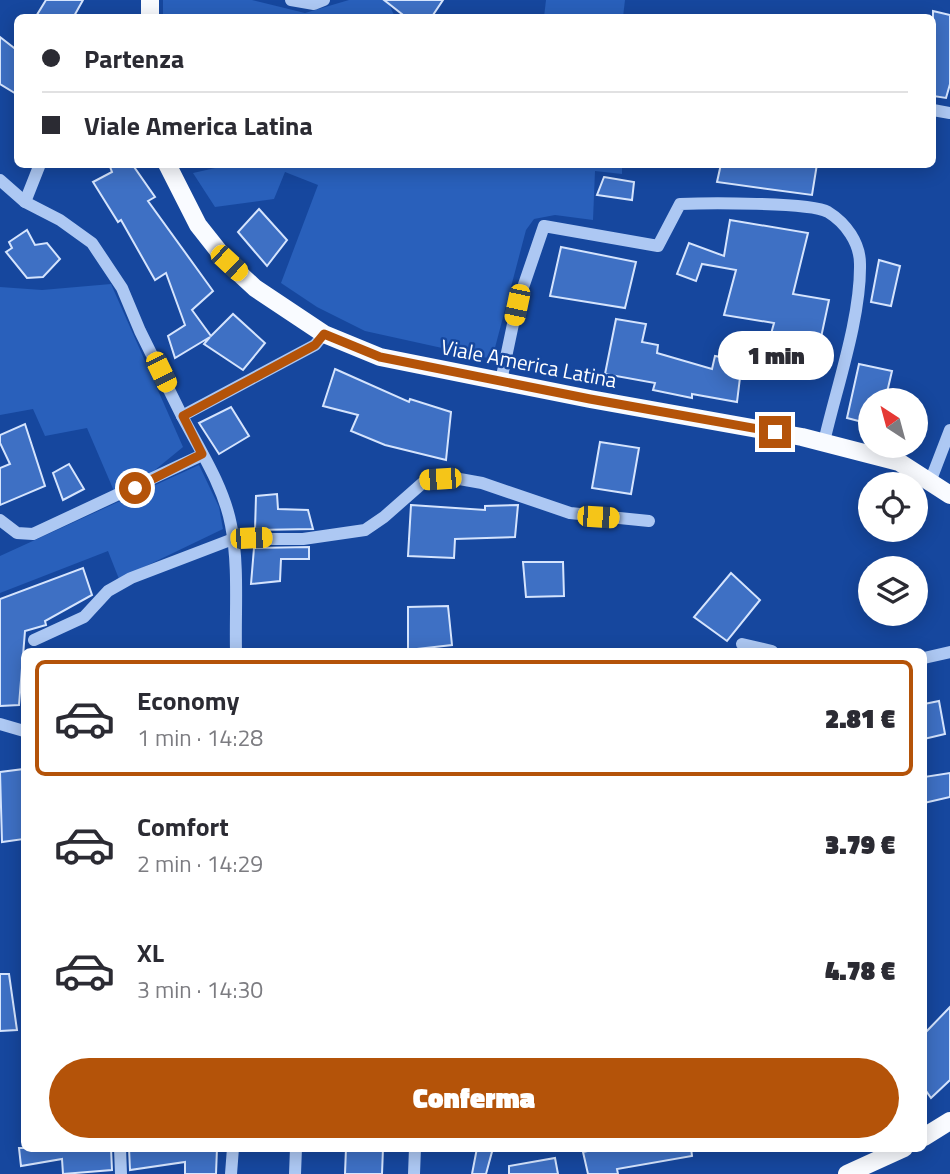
<!DOCTYPE html>
<html lang="it">
<meta charset="utf-8">
<style>
body{margin:0;font-family:"Titillium Web",sans-serif;background:#f7f7f7;color:#2b2b33;height:100vh;display:flex;flex-direction:column;font-size:26px;white-space:nowrap}
*{box-sizing:border-box;margin:0}
p{font-size:23px;color:#7c7c81}
.icon{flex:none;width:38px;height:38px;fill:none;stroke:currentColor;stroke-width:2;stroke-linecap:round;stroke-linejoin:round}
.map{position:relative;flex:1;overflow:hidden}
.sheet{position:absolute;left:21px;top:648px;width:906px;height:504px;display:flex;flex-direction:column;background:#fff;border-radius:10px;box-shadow:0 4px 18px #0003}
.sheet>*{flex:none}
.guide{position:absolute;left:14px;top:14px;width:922px;height:154px;border-radius:10px;box-shadow:0 4px 18px #0003;display:grid;align-content:center;height:154px;padding:0 28px;background:#fff}
.needle{width:46px;rotate:324deg}
.controls{position:absolute;left:858px;top:388px;display:grid;gap:14px}
.controls a{display:grid;place-items:center;width:70px;height:70px;border-radius:50%;background:#fff;box-shadow:0 4px 18px #0003;font-size:35px}
.end{position:absolute;width:32px;height:32px;margin:-16px;border:9px solid #b45309;background:#fff;box-shadow:0 0 0 4px #fff}
.from{border-radius:50%}
.bubble{position:absolute;height:49px;border-radius:24px;background:#fff;box-shadow:0 4px 18px #0003;font-size:23px;font-weight:800;line-height:49px;text-align:center}
.car{position:absolute;width:21px;height:42px;margin:-21px -10px;border-radius:9px;box-shadow:0 0 5px 2px #0007;background:linear-gradient(#f5c518 24%,#345 0 40%,#f5c518 0 76%,#345 0 86%,#f5c518 0)}
.guide b{display:flex;align-items:center;gap:24px;height:66px;font-size:26px}
.guide b+b{border-top:2px solid #e1e1e2}
.guide i{width:18px;height:18px;background:#2b2b33}
ul{padding:12px 0 0;list-style:none}
li{display:flex;align-items:center;gap:21px;height:116px;margin:0 14px 10px;padding:0 14px;border:4px solid transparent;border-radius:10px}
li div{flex:1}
li b{display:block;font-size:26px}
li em{font-style:normal;font-weight:800}
li.selected{border-color:#b45309}
li>.icon{width:63px;height:63px;stroke-width:1.5}
.button{display:flex;gap:14px;margin-top:auto;padding:14px 28px}
.button a{flex:1;height:80px;border-radius:42px;background:#b45309;color:#fff;font-size:28px;font-weight:800;line-height:80px;text-align:center}
.map>svg:first-child{display:block}
.green{fill:#2960bb}
.building{fill:#3e70c4;stroke:#d5e4fd;stroke-width:2}
.lines{fill:none;stroke-linecap:round;stroke-linejoin:round}
.minor{stroke:#adc8f3;stroke-width:12}
.major{stroke:#f9fbff;stroke-width:18}
.route{stroke:#b45309;stroke-width:9}
.labels{text-anchor:middle;dominant-baseline:central;stroke-width:5;stroke-linejoin:round;paint-order:stroke}
.street-label{font-size:21px;fill:#fff;stroke:#16479e}
</style>
<div class="map">
<svg width="950" height="1174" viewBox="0 0 950 1174">
<rect width="100%" height="100%" fill="#16479e"/>
<g class="green">
<polygon points="163,0 252,0 305,13 349,0 387,0 395,17 163,17"/>
<polygon points="546,0 625,0 623,17 544,17"/>
<polygon points="233,164 622,164 622,174 595,171 593,220 555,215 534,219 526,230 492,359 365,331 317,307 281,283 318,185 285,172 274,199 215,207 193,173"/>
<polygon points="111,284 183,447 144,479 114,491 87,428 45,436 33,409 0,415 0,287 42,290"/>
<polygon points="199,465 219,507 223,529 119,579 108,551 0,593 0,556"/>
</g>
<g class="building">
<polygon points="46,0 83,0 73,18 35,18"/>
<polygon points="384,0 443,0 431,18 407,18"/>
<polygon points="933,11 950,15 950,84 946,98 933,96"/>
<polygon points="0,37 18,51 18,95 0,84"/>
<polygon points="109,164 132,164 155,197 148,201 213,291 192,310 211,336 233,314 265,343 243,370 204,344 210,337 175,358 168,336 185,325 166,273 155,280 121,220 118,222 93,182 112,172"/>
<polygon points="721,164 817,164 812,195 717,182"/>
<polygon points="604,177 634,182 632,200 597,195"/>
<polygon points="259,209 287,240 267,266 238,232"/>
<polygon points="730,220 808,233 793,294 829,300 813,375 761,370 774,323 724,315 736,270 702,264 696,281 677,274 689,243 724,256"/>
<polygon points="27,230 35,245 47,243 60,259 43,277 27,278 6,252 12,248 9,242"/>
<polygon points="561,247 636,262 625,308 550,296"/>
<polygon points="879,260 900,266 891,306 871,302"/>
<polygon points="616,319 646,324 642,342 658,345 657,353 712,369 715,356 742,361 737,402 692,394 692,398 653,390 655,383 605,374"/>
<polygon points="859,364 892,371 885,401 870,401 870,424 847,418"/>
<polygon points="335,369 409,402 410,399 451,412 446,460 385,445 351,431 358,415 323,406"/>
<polygon points="231,407 249,436 219,454 199,423"/>
<polygon points="25,424 45,486 0,505 0,468 10,464 0,443 0,435"/>
<polygon points="600,442 639,448 631,494 592,488"/>
<polygon points="69,464 84,489 63,500 53,473"/>
<polygon points="277,494 278,509 308,510 313,529 255,530 256,496"/>
<polygon points="411,505 485,510 485,506 518,505 515,537 455,539 454,558 408,556"/>
<polygon points="309,547 309,559 281,559 280,581 251,584 254,548"/>
<polygon points="523,562 563,562 564,596 526,597"/>
<polygon points="83,568 92,595 45,621 46,625 25,631 19,705 0,706 0,599"/>
<polygon points="731,573 760,600 727,641 694,617"/>
<polygon points="448,606 452,645 408,650 408,607"/>
<polygon points="939,701 945,734 924,739 924,704"/>
<polygon points="24,769 24,839 2,842 0,772"/>
<polygon points="950,773 950,797 924,803 924,777"/>
<polygon points="0,974 9,974 17,1030 0,1031"/>
<polygon points="950,1007 950,1080 931,1098 924,1088 924,1034"/>
<polygon points="19,1148 111,1148 112,1170 63,1174 62,1159 21,1166"/>
<polygon points="129,1148 217,1148 216,1174 185,1174 185,1162 130,1170"/>
<polygon points="346,1148 383,1148 382,1174 345,1174"/>
<polygon points="477,1148 493,1148 486,1174 472,1174"/>
<polygon points="601,1148 691,1148 692,1156 617,1169 618,1174 588,1174 583,1152"/>
<polygon points="555,1158 558,1174 509,1174 509,1166"/>
</g>
<g class="lines">
<g class="minor">
<polyline points="291,0 314,4 324,0"/>
<polyline points="933,110 950,113"/>
<polyline points="40,164 25,202 60,220 92,243 122,288 140,331 182,416"/>
<polyline points="0,180 25,202"/>
<path d="M501,381L517,305L544,226L658,246L680,204C705,203 810,202 828,212C846,223 860,243 860,264C861,318 836,389 824,442"/>
<polyline points="930,482 950,430"/>
<polyline points="0,520 17,533 33,534 202,455"/>
<polyline points="34,640 84,617 108,591 131,578 233,539 303,539 365,530 384,517 426,480 454,478 482,483 570,513 649,521"/>
<polyline points="742,644 772,651"/>
<path d="M236,651C235,610 239,566 231,525C224,487 200,450 182,416L315,345L324,334"/>
<polyline points="924,658 950,652"/>
<polyline points="0,724 24,731"/>
<polyline points="120,1148 121,1174"/>
<polyline points="231,1174 233,1148"/>
<polyline points="295,1174 296,1148"/>
<polyline points="414,1174 415,1148"/>
</g>
<g class="major">
<polyline points="150,18 150,0"/>
<polyline points="167,164 198,225 228,263 255,288 324,334 380,357 590,399 802,437 899,462 950,495"/>
<polyline points="924,1137 950,1121"/>
<polyline points="847,1174 904,1148"/>
</g>
</g>
<g class="lines">
<polyline class="route" points="135,488 202,454 183,416 315,345 324,334 380,357 590,399 775,432"/>
</g>
<g class="labels">
<g class="street-label">
<text transform="translate(529 363) rotate(11)">Viale America Latina</text>
</g>
</g>
</svg>
<div class="controls">
<a><svg class="needle" viewBox="-14 -14 28 28"><path d="M0-13l5 13h-10z" fill="#e53935"/><path d="M0 13l5-13h-10z" fill="#7c7c81"/></svg></a>
<a><svg class="icon" aria-label="locate" viewBox="0 0 24 24"><circle cx="12" cy="12" r="6"/><path d="M12 2v4M12 18v4M2 12h4M18 12h4"/></svg></a>
<a><svg class="icon" aria-label="layers" viewBox="0 0 24 24"><path d="M12 4l9 5-9 5-9-5zM3 14l9 5 9-5"/></svg></a>
</div>
<i class="end from" style="left:135px;top:488px"></i>
<i class="end" style="left:775px;top:432px"></i>
<div class="bubble" style="left:718px;top:331px;width:116px">1 min</div>
<i class="car" style="left:229px;top:263px;rotate:133deg"></i>
<i class="car" style="left:517px;top:305px;rotate:192deg"></i>
<i class="car" style="left:161px;top:372px;rotate:154deg"></i>
<i class="car" style="left:440px;top:479px;rotate:266deg"></i>
<i class="car" style="left:598px;top:517px;rotate:94deg"></i>
<i class="car" style="left:251px;top:538px;rotate:88deg"></i>
<div class="guide">
<b><i class="from"></i>Partenza</b>
<b><i></i>Viale America Latina</b>
</div>
<section class="sheet">
<ul>
<li class="selected"><svg class="icon" aria-label="car" viewBox="0 0 24 24"><path d="M5 17H2v-5l4-1 3-4h7l3 4 3 1v5h-3M9 17h6M6 11h13"/><circle cx="7" cy="17" r="2"/><circle cx="17" cy="17" r="2"/></svg><div><b>Economy</b><p>1 min · 14:28</p></div><em>2.81 €</em></li>
<li><svg class="icon" aria-label="car" viewBox="0 0 24 24"><path d="M5 17H2v-5l4-1 3-4h7l3 4 3 1v5h-3M9 17h6M6 11h13"/><circle cx="7" cy="17" r="2"/><circle cx="17" cy="17" r="2"/></svg><div><b>Comfort</b><p>2 min · 14:29</p></div><em>3.79 €</em></li>
<li><svg class="icon" aria-label="car" viewBox="0 0 24 24"><path d="M5 17H2v-5l4-1 3-4h7l3 4 3 1v5h-3M9 17h6M6 11h13"/><circle cx="7" cy="17" r="2"/><circle cx="17" cy="17" r="2"/></svg><div><b>XL</b><p>3 min · 14:30</p></div><em>4.78 €</em></li>
</ul>
<div class="button"><a>Conferma</a></div>
</section>
</div>
